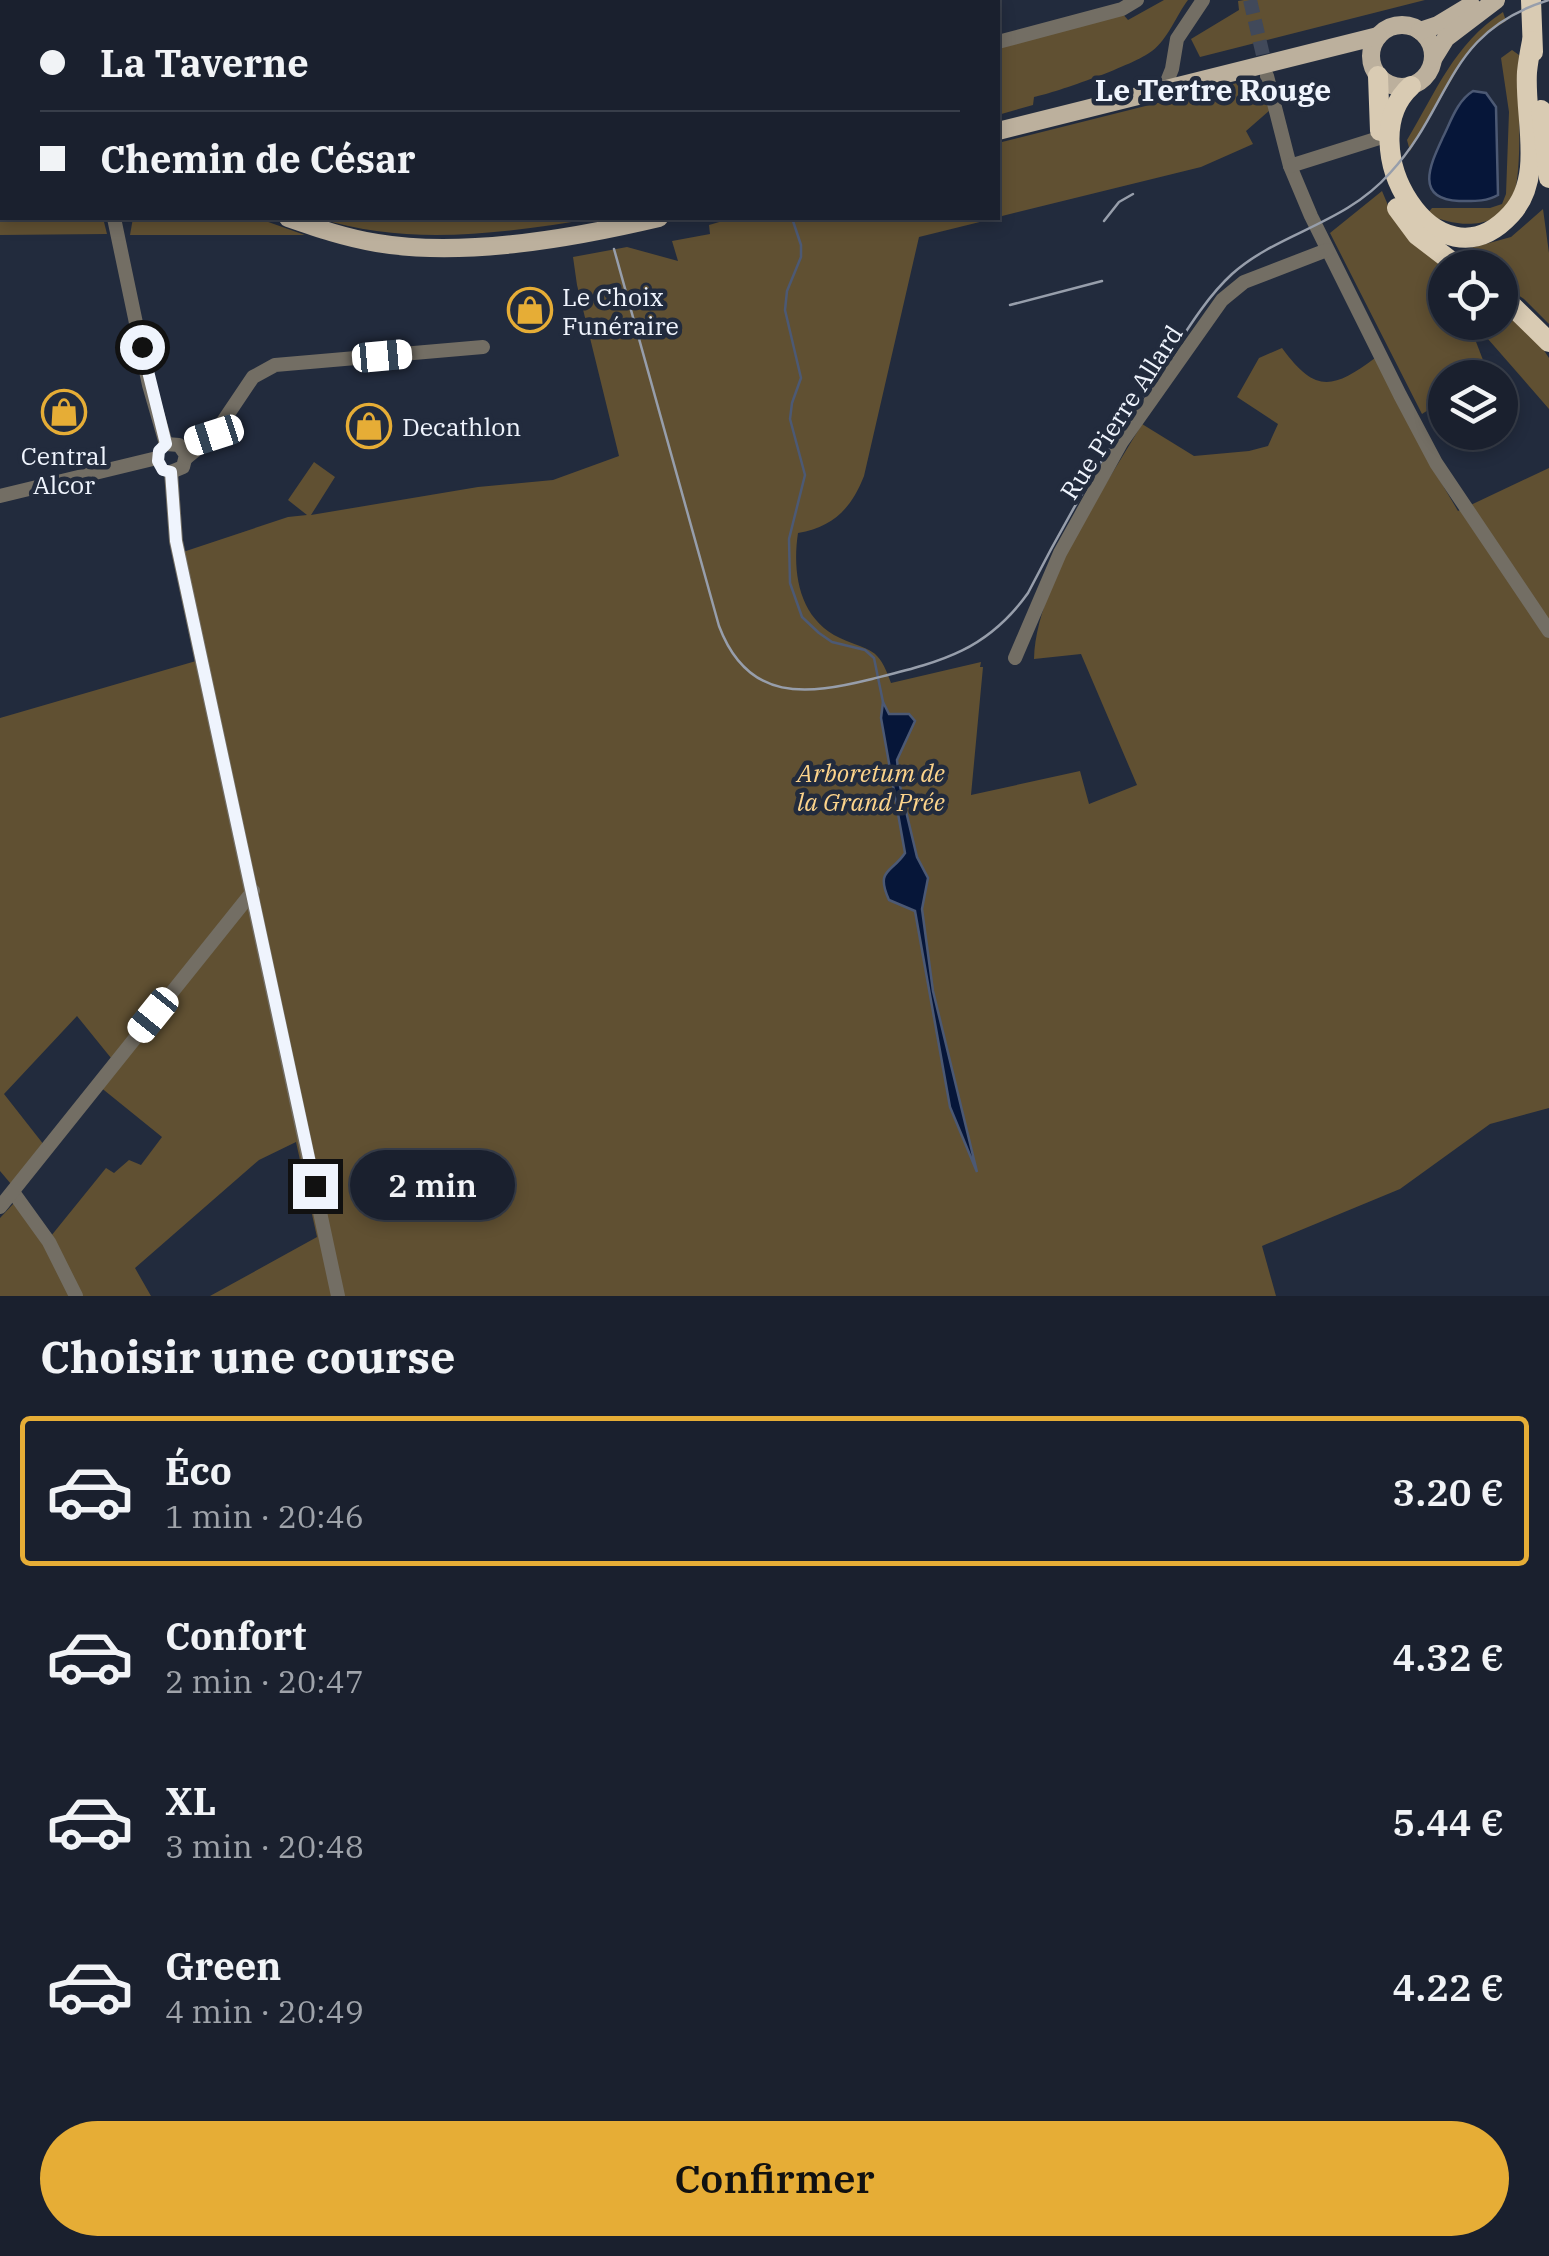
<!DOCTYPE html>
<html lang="fr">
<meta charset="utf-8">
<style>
body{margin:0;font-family:"IBM Plex Serif",serif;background:#232836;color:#f1f3f6;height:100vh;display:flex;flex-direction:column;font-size:38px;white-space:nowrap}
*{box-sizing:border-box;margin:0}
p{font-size:32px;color:#9fa3aa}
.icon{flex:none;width:55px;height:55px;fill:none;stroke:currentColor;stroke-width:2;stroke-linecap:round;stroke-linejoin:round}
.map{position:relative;height:1296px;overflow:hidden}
.drawer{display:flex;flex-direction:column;background:#1a202e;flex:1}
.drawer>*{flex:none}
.top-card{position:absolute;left:0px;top:0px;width:1000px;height:220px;box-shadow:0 5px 15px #0003,0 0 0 2px #383e4a;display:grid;align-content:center;height:220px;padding:0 40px;background:#1a202e}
.fabs{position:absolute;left:1428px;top:250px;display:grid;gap:20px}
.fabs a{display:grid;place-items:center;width:90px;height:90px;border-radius:50%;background:#1a202e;box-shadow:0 5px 15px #0003,0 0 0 2px #383e4a;font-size:50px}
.end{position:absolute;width:45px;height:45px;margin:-22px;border:12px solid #eff4fd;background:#111;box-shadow:0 0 0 5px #111}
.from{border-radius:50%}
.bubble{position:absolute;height:70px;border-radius:35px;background:#1a202e;box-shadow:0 5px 15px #0003,0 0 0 2px #383e4a;font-size:32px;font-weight:600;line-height:70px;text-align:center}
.car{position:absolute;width:30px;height:60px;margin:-30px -15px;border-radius:12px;box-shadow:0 0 8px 2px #0007;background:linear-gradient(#fff 24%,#345 0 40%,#fff 0 76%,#345 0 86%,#fff 0)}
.top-card b{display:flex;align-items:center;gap:35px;height:95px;font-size:38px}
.top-card b+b{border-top:2px solid #383e4a}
.top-card i{width:25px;height:25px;background:#f1f3f6}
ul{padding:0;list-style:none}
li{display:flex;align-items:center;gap:30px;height:150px;margin:0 20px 15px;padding:0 20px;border:5px solid transparent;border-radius:10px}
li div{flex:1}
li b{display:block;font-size:38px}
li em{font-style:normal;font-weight:600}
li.on{border-color:#e6ad36}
li>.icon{width:90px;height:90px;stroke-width:1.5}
h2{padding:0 40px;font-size:45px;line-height:120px}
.action{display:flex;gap:20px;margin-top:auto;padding:20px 40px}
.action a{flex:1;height:115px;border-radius:60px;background:#e6ad36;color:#111;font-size:40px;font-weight:600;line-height:115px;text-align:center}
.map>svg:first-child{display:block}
.green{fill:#605032}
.water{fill:#061639;stroke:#4c5974;stroke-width:2.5}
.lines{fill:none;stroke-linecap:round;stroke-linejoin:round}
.stream{stroke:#4c5974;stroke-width:2.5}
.minor-tunnel{stroke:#41495a;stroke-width:14;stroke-dasharray:14 7;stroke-linecap:butt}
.minor{stroke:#736e64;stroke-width:14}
.major{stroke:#bcb09d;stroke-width:18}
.highway{stroke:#d9cbb3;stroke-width:20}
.tram{stroke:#979eab;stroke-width:2.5}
.route{stroke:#eff4fd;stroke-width:12}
.labels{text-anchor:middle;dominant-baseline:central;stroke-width:9;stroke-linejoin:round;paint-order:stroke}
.poi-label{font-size:25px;fill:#eff4fd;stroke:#222b3d;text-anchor:start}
.street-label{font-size:25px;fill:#eff4fd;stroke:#222b3d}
.park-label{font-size:25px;font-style:italic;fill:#fcd38b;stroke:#222b3d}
.quarter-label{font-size:30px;font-weight:bold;fill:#eff4fd;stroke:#222b3d}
</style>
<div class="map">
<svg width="1549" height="1296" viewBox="0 0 1549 1296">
<rect width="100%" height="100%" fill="#222b3d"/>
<g class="green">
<path d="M1164,0H1188C1176,16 1168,39 1152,51C1134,65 1058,92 1034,97L1033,105L998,115V46L1122,13L1128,20Z"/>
<polygon points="1244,0 1425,0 1200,57 1191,39 1239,10 1238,1"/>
<path d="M1503,12L1506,21L1486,34L1465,57L1410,151L1407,140C1436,92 1454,44 1503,12Z"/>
<path d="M1512,50L1519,55C1517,87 1525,179 1511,202C1492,232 1453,226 1427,214L1432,208H1490L1502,204L1506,194L1509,112L1501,58Z"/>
<polygon points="1253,79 1263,85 1270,110 1246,131 1253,144 1201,167 998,217 998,143"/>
<polygon points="1382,191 1390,210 1445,268 1445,322 1500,322 1500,307 1537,340 1549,358 1549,409 1481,331 1473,334 1488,373 1480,377 1445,378 1445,399 1422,414 1330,233"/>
<polygon points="0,208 2,208 2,218 103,218 107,234 0,235"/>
<polygon points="1543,209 1549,253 1549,324 1524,299 1500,283 1500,268 1475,267 1460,259 1460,251 1511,237"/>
<polygon points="133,218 257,218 305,235 130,235"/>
<path d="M318,218H597C504,233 409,247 318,218Z"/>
<path d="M733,218H996L919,237L864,476C851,509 833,527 798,533C792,573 799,619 840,638C871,652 878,646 891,683L981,662L980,667H983L971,795L1080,771L1089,804L1137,785L1081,654L1034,659C1036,585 1104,489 1142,424L1194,456L1249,451L1268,446L1278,424L1237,397L1259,358L1282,348C1315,393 1332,390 1375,358L1429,462L1458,511L1549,468V1108L1490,1124L1400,1189L1262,1246L1276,1296H210L317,1237L296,1142L259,1160L135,1268L151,1296H0V1218L14,1203L51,1236L106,1168L114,1173L129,1160L141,1165L162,1137L94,1082L111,1058L77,1016L4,1094L44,1145L11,1184L0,1171V718L196,661L183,552L288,517L307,515L288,500L314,462L335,477L311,515L478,487L553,480L619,456L577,285L573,257L627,247L678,261L672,241L710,234L709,225Z"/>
</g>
<g class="water">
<path d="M1473,91L1486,93L1496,107L1498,195C1486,202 1473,201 1459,201C1413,199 1431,163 1443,137C1451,121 1457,101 1473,91Z"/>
<path d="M883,702L889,714H909L915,721L897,760L900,786L917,857L928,878L922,909L933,991L977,1172L950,1107L915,911L889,900C875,869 892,873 905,853L881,718Z"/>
</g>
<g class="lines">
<g class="stream">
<polyline points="675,0 676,2"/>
<polyline points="792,218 801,245 801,257 787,291 785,310 801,378 792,403 790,419 805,475 789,539 790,583 802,617 819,633 832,642 865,650 874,658 883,702"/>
</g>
<polyline class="minor-tunnel" points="1250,0 1267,72"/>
<g class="minor">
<polyline points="745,0 746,2"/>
<polyline points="225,2 226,0"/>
<polyline points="0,16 2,19"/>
<polyline points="998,42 1122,9 1137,0"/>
<polyline points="1267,76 1290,166 1311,216 1400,395 1436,463 1549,631"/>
<polyline points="1164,89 1172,69 1177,39 1203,0"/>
<polyline points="1290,166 1379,138"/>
<polyline points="114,218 149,385 166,444"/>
<polyline points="166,444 179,445 186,455 183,467 171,472"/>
<polyline points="186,458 214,435 253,377 275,365 483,347"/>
<polyline points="171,472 176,541 338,1296"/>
<polyline points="0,496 157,458"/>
<polyline points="1015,658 1060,553 1121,443 1222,300 1244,282 1327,250"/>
<polyline points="13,1192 49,1242 76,1296"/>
<polyline points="0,1207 253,891"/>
</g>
<g class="major">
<circle cx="1402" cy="56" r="31"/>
<polyline points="1420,31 1438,25 1471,5"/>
<polyline points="1433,59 1446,38 1496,0"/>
<polyline points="998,131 1378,36"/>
<polyline points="0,197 2,196"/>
<path d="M288,218C317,228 346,238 377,243C464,258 574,238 659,218"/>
</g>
<g class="highway">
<polyline points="1531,0 1533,52"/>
<polyline points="1378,76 1380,131"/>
<path d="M1411,86C1348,143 1436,296 1511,214C1545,177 1524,117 1527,72C1528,62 1530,51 1532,41"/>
<polyline points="1541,110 1549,178"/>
<polyline points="1397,208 1417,235 1460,268"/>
<polyline points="1500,294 1549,342"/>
</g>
<g class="tram">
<polyline points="546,0 547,2"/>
<polyline points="1104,221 1119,202 1133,194"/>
<path d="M614,249L719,626C748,703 807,695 872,679C939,662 986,652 1028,593C1070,511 1115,434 1168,359C1187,330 1206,298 1232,274C1279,232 1344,225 1390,173C1453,105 1445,32 1549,0"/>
<polyline points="1010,305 1102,281"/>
</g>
</g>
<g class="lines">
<polyline class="route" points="142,347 166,444 159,451 158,461 163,470 171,472 176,541 315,1186"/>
</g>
<defs>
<symbol id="shop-ring" viewBox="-11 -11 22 22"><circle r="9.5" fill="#222b3d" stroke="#e6ad36" stroke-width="1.5"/><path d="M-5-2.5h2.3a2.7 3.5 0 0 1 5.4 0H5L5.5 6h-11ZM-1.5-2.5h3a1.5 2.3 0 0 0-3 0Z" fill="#e6ad36"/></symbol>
</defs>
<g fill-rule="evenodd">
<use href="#shop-ring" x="505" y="285" width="50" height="50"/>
<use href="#shop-ring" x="39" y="387" width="50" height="50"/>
<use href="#shop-ring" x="344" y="401" width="50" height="50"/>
</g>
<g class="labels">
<g class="poi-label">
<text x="562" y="296">Le Choix<tspan x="562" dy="29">Funéraire</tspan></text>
<text x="402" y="426">Decathlon</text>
<text x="64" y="455" text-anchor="middle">Central<tspan x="64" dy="29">Alcor</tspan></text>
</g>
<g class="street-label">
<text transform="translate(1121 412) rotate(-57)">Rue Pierre Allard</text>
</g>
<g class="park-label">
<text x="871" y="772">Arboretum de<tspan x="871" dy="29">la Grand Prée</tspan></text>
</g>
<g class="quarter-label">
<text x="1213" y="89">Le Tertre Rouge</text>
</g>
</g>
</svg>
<div class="fabs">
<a><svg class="icon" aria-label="locate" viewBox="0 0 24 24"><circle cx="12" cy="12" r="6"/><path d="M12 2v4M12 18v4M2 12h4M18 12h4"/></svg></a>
<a><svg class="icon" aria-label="layers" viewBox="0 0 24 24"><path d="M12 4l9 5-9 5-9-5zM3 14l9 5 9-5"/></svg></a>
</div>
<i class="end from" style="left:142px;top:347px"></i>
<i class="end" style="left:315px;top:1186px"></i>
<div class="bubble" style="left:350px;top:1150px;width:165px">2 min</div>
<i class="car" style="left:382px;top:356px;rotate:85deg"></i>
<i class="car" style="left:214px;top:435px;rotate:252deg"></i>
<i class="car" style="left:153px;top:1015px;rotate:219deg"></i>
<div class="top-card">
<b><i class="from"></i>La Taverne</b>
<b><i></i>Chemin de César</b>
</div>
</div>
<section class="drawer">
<h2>Choisir une course</h2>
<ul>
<li class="on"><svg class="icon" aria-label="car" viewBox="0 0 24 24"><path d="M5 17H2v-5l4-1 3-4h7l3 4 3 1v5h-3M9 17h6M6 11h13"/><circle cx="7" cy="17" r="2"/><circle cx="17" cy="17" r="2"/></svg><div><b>Éco</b><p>1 min · 20:46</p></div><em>3.20 €</em></li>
<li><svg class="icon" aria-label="car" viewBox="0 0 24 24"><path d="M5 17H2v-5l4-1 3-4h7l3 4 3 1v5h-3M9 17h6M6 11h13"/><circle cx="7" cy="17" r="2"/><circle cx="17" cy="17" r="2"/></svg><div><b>Confort</b><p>2 min · 20:47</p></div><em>4.32 €</em></li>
<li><svg class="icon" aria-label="car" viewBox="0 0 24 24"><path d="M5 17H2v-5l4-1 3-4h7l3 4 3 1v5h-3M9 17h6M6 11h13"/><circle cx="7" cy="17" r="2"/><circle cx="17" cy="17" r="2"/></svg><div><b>XL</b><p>3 min · 20:48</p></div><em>5.44 €</em></li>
<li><svg class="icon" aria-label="car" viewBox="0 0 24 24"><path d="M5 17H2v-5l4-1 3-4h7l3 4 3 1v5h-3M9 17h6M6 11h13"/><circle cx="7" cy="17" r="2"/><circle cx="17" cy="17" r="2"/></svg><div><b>Green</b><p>4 min · 20:49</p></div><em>4.22 €</em></li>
</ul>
<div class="action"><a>Confirmer</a></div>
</section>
